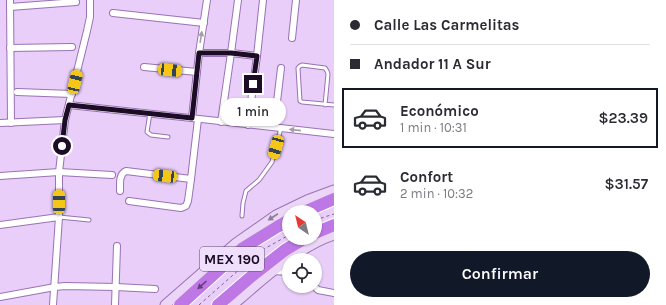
<!DOCTYPE html>
<html lang="es">
<meta charset="utf-8">
<style>
body{margin:0;font-family:Karla,sans-serif;background:#f2f2f3;color:#2b2b33;height:100vh;display:flex;flex-direction:column;font-size:15px;white-space:nowrap}
*{box-sizing:border-box;margin:0}
p{font-size:13px;color:#7c7c81}
.icon{flex:none;width:22px;height:22px;fill:none;stroke:currentColor;stroke-width:2;stroke-linecap:round;stroke-linejoin:round}
.map{position:relative;flex:1;overflow:hidden}
.drawer{display:flex;flex-direction:column;background:#fff;width:332px}
.drawer>*{flex:none}
.hud{display:grid;align-content:center;height:88px;padding:0 16px;background:#fff}
.needle{width:26px;rotate:325deg}
.tools{position:absolute;left:282px;top:205px;display:grid;gap:8px}
.tools a{display:grid;place-items:center;width:40px;height:40px;border-radius:50%;background:#fff;box-shadow:0 1px 3px #0004;font-size:20px}
.end{position:absolute;width:18px;height:18px;margin:-9px;border:5px solid #1c0c26;background:#fff;box-shadow:0 0 0 2px #fff}
.from{border-radius:50%}
.bubble{position:absolute;height:28px;border-radius:14px;background:#fff;box-shadow:0 1px 3px #0004;font-size:13px;font-weight:600;line-height:28px;text-align:center}
.car{position:absolute;width:12px;height:24px;margin:-12px -6px;border-radius:5px;box-shadow:0 0 3px 1px #0007;background:linear-gradient(#f5c518 24%,#345 0 40%,#f5c518 0 76%,#345 0 86%,#f5c518 0)}
.hud b{display:flex;align-items:center;gap:14px;height:38px;font-size:15px}
.hud b+b{border-top:1px solid #e1e1e2}
.hud i{width:10px;height:10px;background:#2b2b33}
ul{padding:0;list-style:none}
li{display:flex;align-items:center;gap:12px;height:60px;margin:0 8px 6px;padding:0 8px;border:2px solid transparent;border-radius:0px}
li div{flex:1}
li b{display:block;font-size:15px}
li em{font-style:normal;font-weight:600}
li.current{border-color:#111827}
li>.icon{width:36px;height:36px;stroke-width:1.5}
.button{display:flex;gap:8px;margin-top:auto;padding:8px 16px}
.button a{flex:1;height:46px;border-radius:24px;background:#111827;color:#fff;font-size:16px;font-weight:600;line-height:46px;text-align:center}
main{display:flex;flex:1;min-height:0}
.map>svg:first-child{display:block}
.lines{fill:none;stroke-linecap:round;stroke-linejoin:round}
.lane-casing{stroke:#9b72b4;stroke-width:5}
.street-casing{stroke:#9b72b4;stroke-width:8}
.secondary-casing{stroke:#9b72b4;stroke-width:11}
.highway-casing{stroke:#fff;stroke-width:14}
.path{stroke:#7a6687;stroke-width:1;stroke-dasharray:3 3;stroke-linecap:butt}
.lane{stroke:#fff;stroke-width:3}
.street{stroke:#fff;stroke-width:6}
.secondary{stroke:#ecd6f7;stroke-width:9}
.highway{stroke:#be78e5;stroke-width:12}
.oneway{fill:#a49ea8}
.oneway2{fill:#8e7b99}
.oneway3{fill:#653d7c}
.route{stroke:#1c0c26;stroke-width:5}
.labels{text-anchor:middle;dominant-baseline:central;stroke-width:3.5;stroke-linejoin:round;paint-order:stroke}
.shield{fill:#f0dffc;stroke:#5c4b66;stroke-width:1}
.shield-label{font-size:14px;font-weight:bold;fill:#1c0c26}
</style>
<main>
<div class="map">
<svg width="334" height="305" viewBox="0 0 334 305">
<rect width="100%" height="100%" fill="#e8cef8"/>
<g class="lines">
<defs>
<g id="lane">
<polyline points="325,105 328,74 327,71 325,68 302,65 300,66 298,68 300,101 302,102 334,105"/>
<polyline points="150,113 147,132 151,135 168,137"/>
<polyline points="242,216 243,203 246,191 259,180 272,162 281,128"/>
<polyline points="59,217 89,220"/>
</g>
<g id="street">
<polyline points="10,0 11,123"/>
<polyline points="10,7 76,2"/>
<polyline points="113,13 204,23"/>
<polyline points="292,38 296,0"/>
<polyline points="10,48 72,47"/>
<polyline points="199,53 231,53 257,56"/>
<polyline points="144,67 197,72"/>
<polyline points="17,92 72,94"/>
<path d="M69,105C157,114 246,124 334,134"/>
<polyline points="192,118 199,53 207,0"/>
<polyline points="221,122 231,53 238,0"/>
<polyline points="0,123 65,120"/>
<polyline points="248,125 257,56 263,0"/>
<polyline points="274,127 281,68"/>
<polyline points="0,176 59,172 112,175"/>
<path d="M120,191C120,183 119,174 126,171L191,179"/>
<polyline points="129,201 181,208 186,206 188,201 191,179 198,119"/>
<polyline points="0,225 59,217"/>
<polyline points="273,271 289,272"/>
<polyline points="314,286 318,290 334,293"/>
<polyline points="0,297 55,287 65,286 116,287 155,289"/>
<polyline points="53,305 59,217 59,172 65,120 87,31 90,17 90,0"/>
<polyline points="115,305 117,246"/>
</g>
<g id="secondary">
<polyline points="165,305 236,243 276,215 307,200 334,190"/>
<path d="M233,305C262,280 298,247 334,235"/>
</g>
<g id="highway">
<polyline points="304,212 334,199"/>
<polyline points="315,233 334,225"/>
<polyline points="180,305 243,248 277,227 289,220"/>
<polyline points="218,305 253,275 285,250 305,238"/>
</g>
</defs>
<use href="#lane" class="lane-casing"/>
<use href="#street" class="street-casing"/>
<use href="#secondary" class="secondary-casing"/>
<use href="#highway" class="highway-casing"/>
<g class="path">
<polyline points="315,220 334,214"/>
<polyline points="199,305 241,268 264,249 289,235"/>
</g>
<use href="#lane" class="lane"/>
<use href="#street" class="street"/>
<use href="#secondary" class="secondary"/>
<use href="#highway" class="highway"/>
</g>
<defs><path id="oneway-solid" d="M-6-.8H1V-3.2L6.5 0L1 3.2V.8H-6Z"/></defs>
<g class="oneway">
<use href="#oneway-solid" transform="translate(201 37) rotate(-81)"/>
<use href="#oneway-solid" transform="translate(295 130) rotate(-174)"/>
</g>
<use class="oneway2" href="#oneway-solid" transform="translate(273 217) rotate(147)"/>
<use class="oneway3" href="#oneway-solid" transform="translate(202 285) rotate(138)"/>
<g class="lines">
<polyline class="route" points="62,146 65,120 69,105 192,118 199,53 231,53 257,56 253,84"/>
</g>
<g class="labels">
<rect class="shield" x="200" y="247" width="64" height="24" rx="3"/>
<g class="shield-label">
<text x="232" y="259">MEX 190</text>
</g>
</g>
</svg>
<div class="tools">
<a><svg class="needle" viewBox="-14 -14 28 28"><path d="M0-13l5 13h-10z" fill="#e53935"/><path d="M0 13l5-13h-10z" fill="#7c7c81"/></svg></a>
<a><svg class="icon" aria-label="locate" viewBox="0 0 24 24"><circle cx="12" cy="12" r="6"/><path d="M12 2v4M12 18v4M2 12h4M18 12h4"/></svg></a>
</div>
<i class="end from" style="left:62px;top:146px"></i>
<i class="end" style="left:253px;top:84px"></i>
<div class="bubble" style="left:220px;top:98px;width:66px">1 min</div>
<i class="car" style="left:170px;top:70px;rotate:96deg"></i>
<i class="car" style="left:75px;top:82px;rotate:13deg"></i>
<i class="car" style="left:276px;top:147px;rotate:196deg"></i>
<i class="car" style="left:165px;top:176px;rotate:277deg"></i>
<i class="car" style="left:59px;top:202px;rotate:0deg"></i>
</div>
<section class="drawer">
<div class="hud">
<b><i class="from"></i>Calle Las Carmelitas</b>
<b><i></i>Andador 11 A Sur</b>
</div>
<ul>
<li class="current"><svg class="icon" aria-label="car" viewBox="0 0 24 24"><path d="M5 17H2v-5l4-1 3-4h7l3 4 3 1v5h-3M9 17h6M6 11h13"/><circle cx="7" cy="17" r="2"/><circle cx="17" cy="17" r="2"/></svg><div><b>Económico</b><p>1 min · 10:31</p></div><em>$23.39</em></li>
<li><svg class="icon" aria-label="car" viewBox="0 0 24 24"><path d="M5 17H2v-5l4-1 3-4h7l3 4 3 1v5h-3M9 17h6M6 11h13"/><circle cx="7" cy="17" r="2"/><circle cx="17" cy="17" r="2"/></svg><div><b>Confort</b><p>2 min · 10:32</p></div><em>$31.57</em></li>
</ul>
<div class="button"><a>Confirmar</a></div>
</section>
</main>
